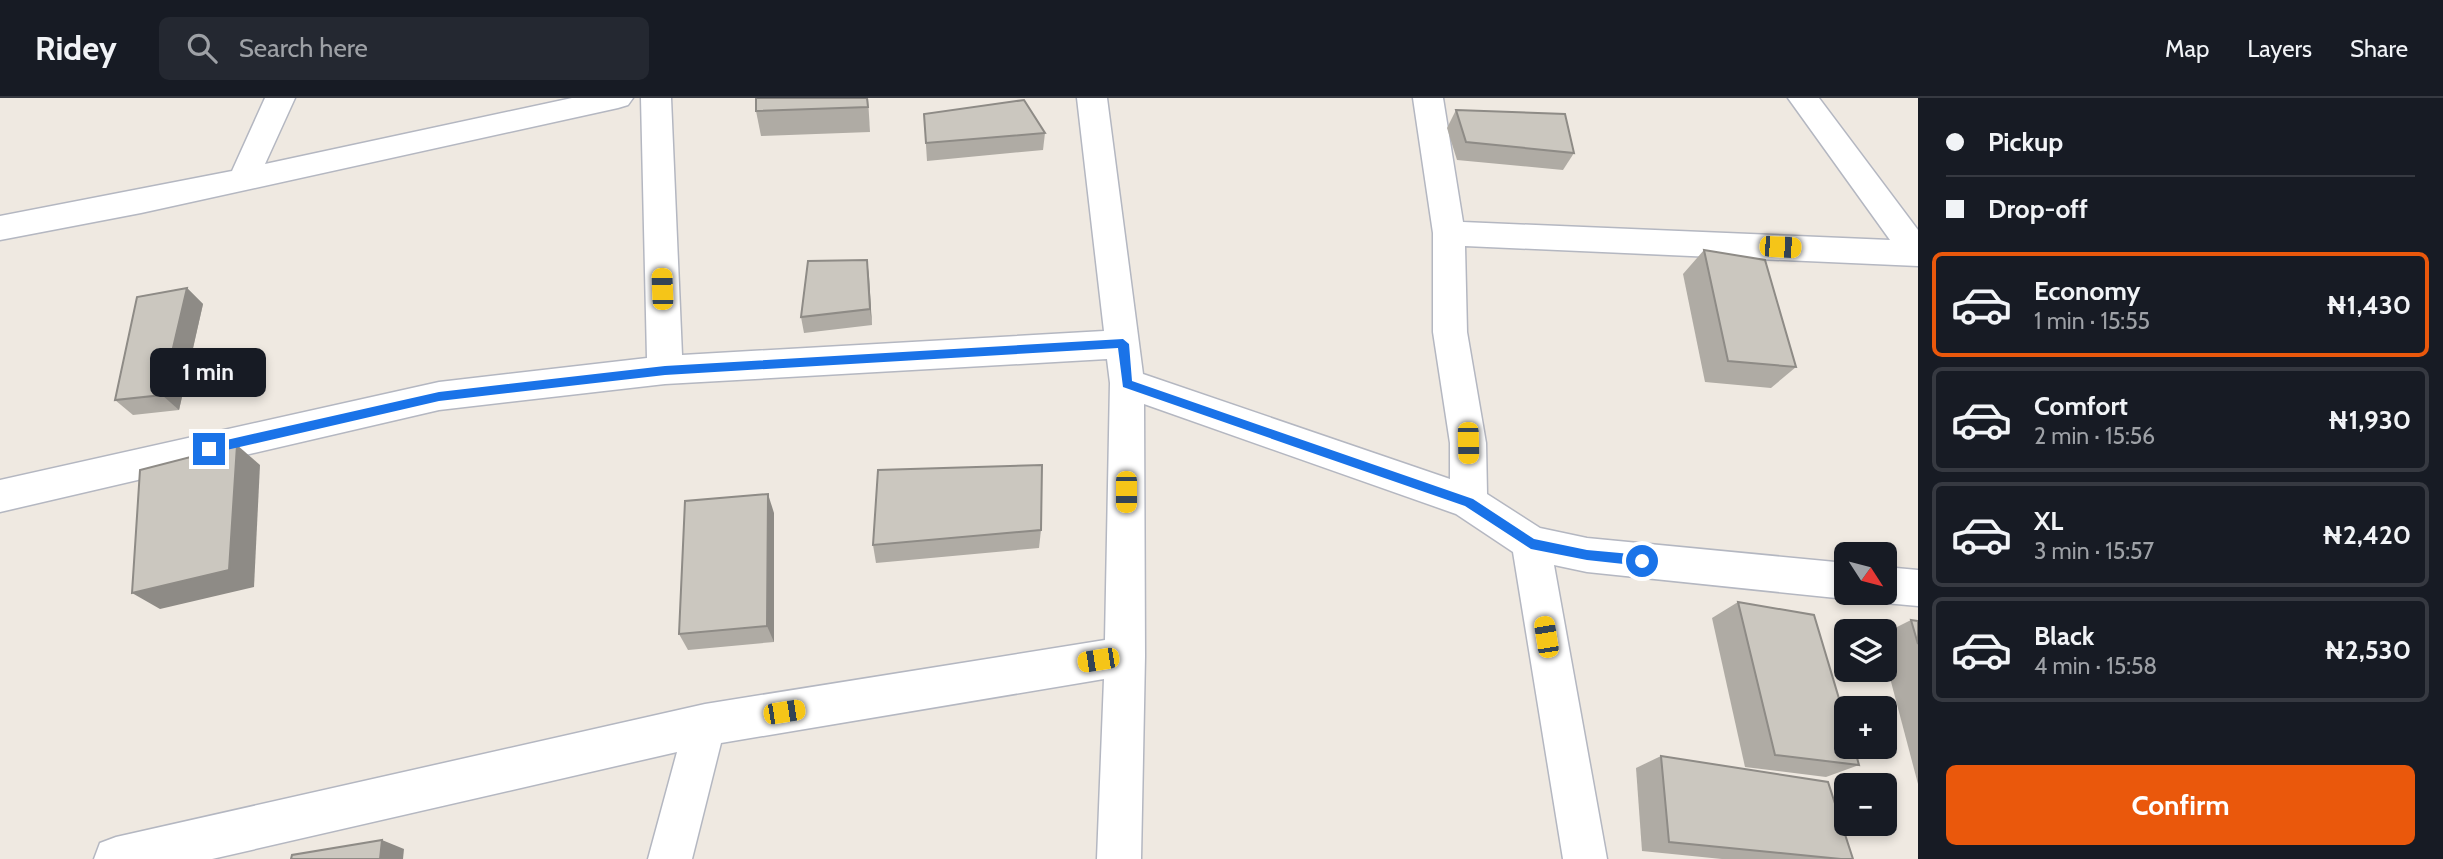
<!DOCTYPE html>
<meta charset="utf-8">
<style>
body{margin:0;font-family:Cabin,sans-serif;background:#242831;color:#f1f3f6;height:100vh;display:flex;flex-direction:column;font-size:26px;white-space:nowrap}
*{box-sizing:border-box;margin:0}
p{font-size:23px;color:#9ea1a6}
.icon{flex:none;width:38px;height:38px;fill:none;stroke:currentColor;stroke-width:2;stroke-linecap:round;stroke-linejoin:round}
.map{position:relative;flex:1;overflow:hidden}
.side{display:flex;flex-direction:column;background:#171b24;width:525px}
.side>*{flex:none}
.hud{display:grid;align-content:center;height:154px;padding:0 28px;background:#171b24}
.needle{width:46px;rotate:126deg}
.controls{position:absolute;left:1834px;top:444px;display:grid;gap:14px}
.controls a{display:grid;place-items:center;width:63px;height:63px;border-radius:10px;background:#171b24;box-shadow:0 4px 10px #0003;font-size:35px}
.end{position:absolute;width:32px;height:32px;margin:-16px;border:9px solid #1a73e8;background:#fff;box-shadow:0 0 0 4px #fff}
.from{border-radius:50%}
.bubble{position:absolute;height:49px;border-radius:10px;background:#171b24;box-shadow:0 4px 10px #0003;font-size:23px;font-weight:700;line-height:49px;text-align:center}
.car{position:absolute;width:21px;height:42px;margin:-21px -10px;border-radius:9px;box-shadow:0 0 5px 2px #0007;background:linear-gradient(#f5c518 24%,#345 0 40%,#f5c518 0 76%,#345 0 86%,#f5c518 0)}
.hud b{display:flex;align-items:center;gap:24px;height:66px;font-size:26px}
.hud b+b{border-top:2px solid #363941}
.hud i{width:18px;height:18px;background:#f1f3f6}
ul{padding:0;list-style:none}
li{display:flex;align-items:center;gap:21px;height:105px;margin:0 14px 10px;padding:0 14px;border:4px solid #363941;border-radius:10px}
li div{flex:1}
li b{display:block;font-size:26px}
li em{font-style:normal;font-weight:700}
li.active{border-color:#ea580c}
li>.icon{width:63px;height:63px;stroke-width:1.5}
.button{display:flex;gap:14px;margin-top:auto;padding:14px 28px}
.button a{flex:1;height:80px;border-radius:10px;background:#ea580c;color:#fff;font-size:28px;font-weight:700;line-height:80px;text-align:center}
header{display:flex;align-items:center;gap:42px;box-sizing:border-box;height:98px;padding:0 35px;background:#171b24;border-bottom:2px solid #363941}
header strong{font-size:33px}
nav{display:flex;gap:38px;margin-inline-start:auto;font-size:24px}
.search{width:490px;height:63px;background:#242831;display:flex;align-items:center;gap:18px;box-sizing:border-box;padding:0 24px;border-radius:10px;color:#9ea1a6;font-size:26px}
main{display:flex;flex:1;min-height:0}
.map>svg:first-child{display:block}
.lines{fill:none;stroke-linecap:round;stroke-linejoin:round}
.minor-casing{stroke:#b4b7c1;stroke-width:3}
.minor{fill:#fff;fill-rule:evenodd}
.wall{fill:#afaba4}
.shaded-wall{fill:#8e8b86}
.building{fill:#cbc7bf;stroke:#8e8b86;stroke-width:2}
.route{fill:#1a73e8}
</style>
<header>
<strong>Ridey</strong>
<div class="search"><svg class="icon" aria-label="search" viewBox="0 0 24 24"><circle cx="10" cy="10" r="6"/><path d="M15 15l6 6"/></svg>Search here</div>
<nav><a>Map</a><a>Layers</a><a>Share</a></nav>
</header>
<main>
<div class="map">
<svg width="1918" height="761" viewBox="0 0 1918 761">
<rect width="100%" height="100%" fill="#efe9e1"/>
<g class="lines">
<defs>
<g id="minor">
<polygon points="265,0 295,0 265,66 572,0 633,0 628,7 618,10 141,115 0,142 0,118 232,73"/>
<polygon points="641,0 671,0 682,257 1104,233 1077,0 1107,0 1143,276 1450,381 1450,345 1433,234 1433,135 1413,0 1443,0 1463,124 1890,142 1788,0 1819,0 1918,132 1918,168 1465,148 1467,234 1486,345 1487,396 1540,430 1587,440 1846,465 1846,495 1860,495 1846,501 1587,474 1554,467 1607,761 1563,761 1513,454 1456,416 1144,306 1145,558 1141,761 1097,761 1104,581 721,645 692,761 648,761 677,654 212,761 94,761 100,745 116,739 705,606 1105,542 1110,285 1107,261 665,286 439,312 0,414 0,382 439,284 647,260"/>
<polygon points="1885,469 1918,472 1918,508 1885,505 1871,500 1869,495 1885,495"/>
</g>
</defs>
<use href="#minor" class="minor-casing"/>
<use href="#minor" class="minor"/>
</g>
<g class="wall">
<polygon points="756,0 868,0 870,34 761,38 756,13"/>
<polygon points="1456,12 1574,55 1563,72 1457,62 1447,30"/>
<polygon points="924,16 1045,35 1043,52 927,63"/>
<polygon points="1704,152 1796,269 1771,290 1705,284 1683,176"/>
<polygon points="867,162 872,227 804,235 801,219"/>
<polygon points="187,190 203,206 179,312 133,317 115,302"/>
<polygon points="774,415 774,544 688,552 679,536"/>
<polygon points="1041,432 1039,450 876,465 873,447"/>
<polygon points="1738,504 1859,667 1826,679 1745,669 1712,520"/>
<polygon points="1911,522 1918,523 1918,686 1885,561 1885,535"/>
<polygon points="1661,658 1853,761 1722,761 1642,753 1636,670"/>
</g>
<g class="shaded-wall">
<polygon points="867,162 869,178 872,227 870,211"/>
<polygon points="187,190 203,206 179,312 162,297"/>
<polygon points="237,347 260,367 254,489 160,511 132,495"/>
<polygon points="768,396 774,415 774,544 767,528"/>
<polygon points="382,742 404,751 403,761 380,761"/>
</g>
<g class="building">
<polygon points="756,0 867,0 868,9 756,13"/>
<polygon points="1024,2 1045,35 926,45 924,16"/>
<polygon points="1456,12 1565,16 1574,55 1466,44"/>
<polygon points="1704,152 1765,162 1796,269 1728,263"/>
<polygon points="867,162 870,211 801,219 808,163"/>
<polygon points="187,190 162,297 115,302 137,199"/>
<polygon points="237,347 229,472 132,495 140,372"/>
<polygon points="1042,367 1041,432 873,447 878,372"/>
<polygon points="768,396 767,528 679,536 685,403"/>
<polygon points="1738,504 1814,517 1846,624 1846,649 1854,649 1859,667 1775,657"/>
<polygon points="1911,522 1918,523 1918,546"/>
<polygon points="1661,658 1828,684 1853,761 1841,761 1669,744"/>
<polygon points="382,742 380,761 291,761 292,757"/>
</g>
<polygon class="route" points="1123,241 1129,246 1132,283 1473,401 1534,441 1587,452 1642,457 1648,463 1642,468 1587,462 1531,451 1465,408 1123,289 1118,250 665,277 439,303 209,356 204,351 209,346 439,294 665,268"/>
</svg>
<div class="controls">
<a><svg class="needle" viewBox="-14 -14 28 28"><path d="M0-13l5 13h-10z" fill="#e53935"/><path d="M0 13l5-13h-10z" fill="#9ea1a6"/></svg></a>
<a><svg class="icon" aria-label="layers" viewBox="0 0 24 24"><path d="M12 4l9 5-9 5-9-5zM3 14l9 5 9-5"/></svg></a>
<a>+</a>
<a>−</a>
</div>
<i class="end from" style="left:1642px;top:463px"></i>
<i class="end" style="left:209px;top:351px"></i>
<div class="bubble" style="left:150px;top:250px;width:116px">1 min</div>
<i class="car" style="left:1780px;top:149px;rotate:93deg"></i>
<i class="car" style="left:662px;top:191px;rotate:358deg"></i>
<i class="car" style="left:1468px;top:345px;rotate:179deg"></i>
<i class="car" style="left:1126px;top:394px;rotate:180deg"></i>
<i class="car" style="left:1546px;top:539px;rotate:351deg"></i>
<i class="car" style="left:1098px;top:562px;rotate:261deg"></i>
<i class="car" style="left:784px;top:614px;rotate:81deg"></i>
</div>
<section class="side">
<div class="hud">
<b><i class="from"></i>Pickup</b>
<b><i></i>Drop-off</b>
</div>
<ul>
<li class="active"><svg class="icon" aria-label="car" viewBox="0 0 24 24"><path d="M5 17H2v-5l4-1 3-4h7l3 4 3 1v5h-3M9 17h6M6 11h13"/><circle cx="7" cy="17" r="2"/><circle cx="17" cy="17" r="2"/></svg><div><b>Economy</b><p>1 min · 15:55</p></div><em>₦1,430</em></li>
<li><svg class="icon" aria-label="car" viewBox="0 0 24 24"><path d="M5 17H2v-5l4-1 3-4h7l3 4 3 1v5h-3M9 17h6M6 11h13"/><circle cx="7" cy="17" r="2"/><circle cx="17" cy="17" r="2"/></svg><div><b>Comfort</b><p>2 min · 15:56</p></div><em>₦1,930</em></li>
<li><svg class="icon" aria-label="car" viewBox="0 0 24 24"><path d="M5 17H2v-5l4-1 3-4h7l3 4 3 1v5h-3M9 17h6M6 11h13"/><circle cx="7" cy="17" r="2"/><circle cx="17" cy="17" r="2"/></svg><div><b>XL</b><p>3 min · 15:57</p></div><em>₦2,420</em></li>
<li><svg class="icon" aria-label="car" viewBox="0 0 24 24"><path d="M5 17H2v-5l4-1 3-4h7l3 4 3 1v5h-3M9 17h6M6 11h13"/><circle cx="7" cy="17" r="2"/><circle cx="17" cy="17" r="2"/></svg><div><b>Black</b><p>4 min · 15:58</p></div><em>₦2,530</em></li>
</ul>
<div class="button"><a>Confirm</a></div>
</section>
</main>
